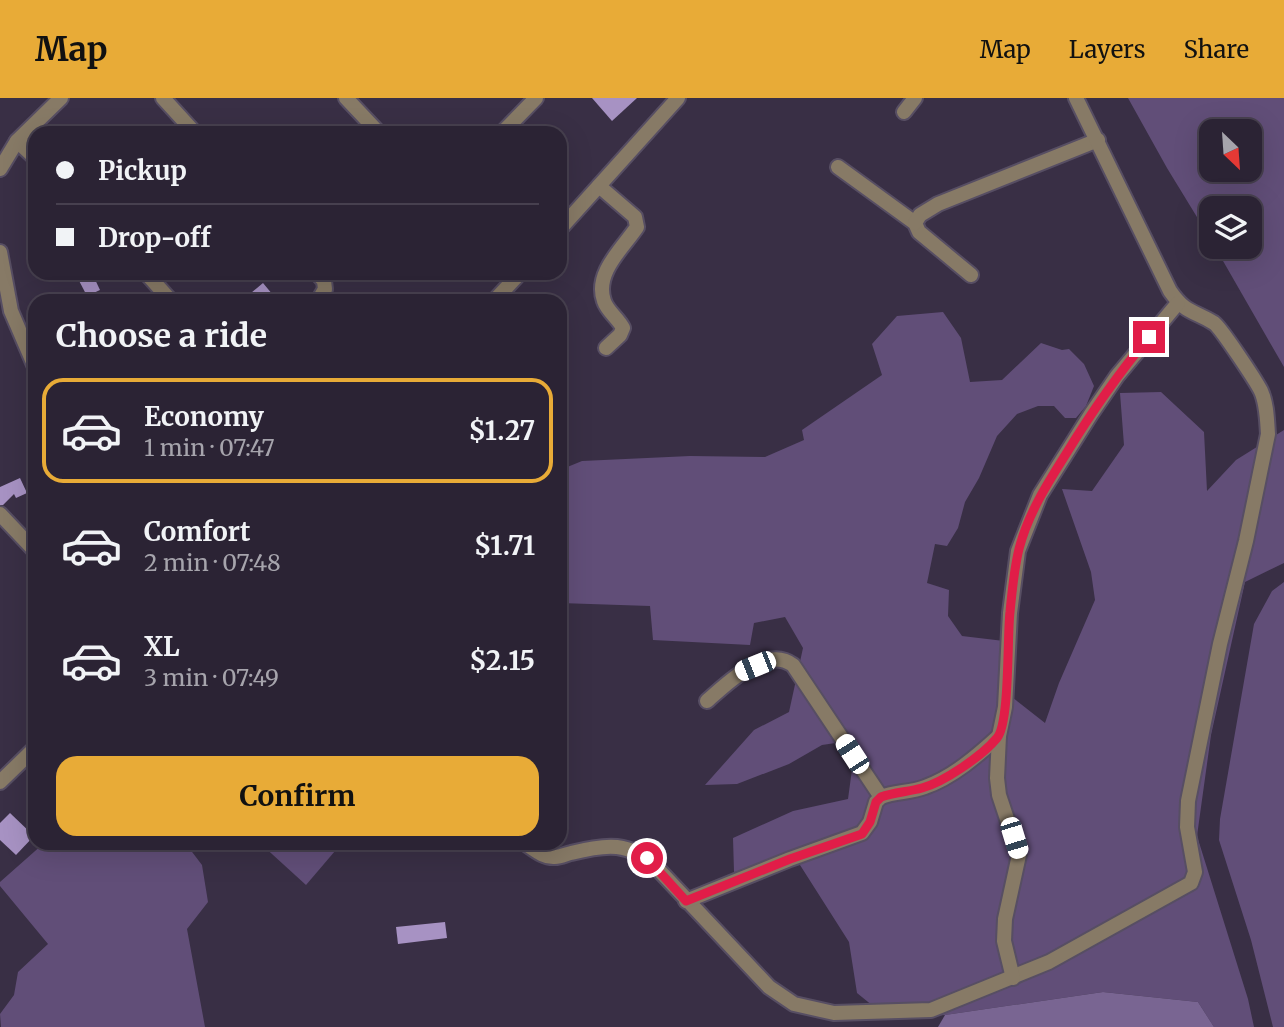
<!DOCTYPE html>
<meta charset="utf-8">
<style>
body{margin:0;font-family:Merriweather,serif;background:#372f40;color:#f1f3f6;height:100vh;display:flex;flex-direction:column;font-size:26px;white-space:nowrap}
*{box-sizing:border-box;margin:0}
p{font-size:23px;color:#a6a4ac}
.icon{flex:none;width:38px;height:38px;fill:none;stroke:currentColor;stroke-width:2;stroke-linecap:round;stroke-linejoin:round}
.map{position:relative;flex:1;overflow:hidden}
.side{position:absolute;left:28px;top:196px;width:539px;height:556px;display:flex;flex-direction:column;background:#2b2334;border-radius:21px;box-shadow:0 7px 28px #0002,0 0 0 2px #47404f}
.side>*{flex:none}
.guide{position:absolute;left:28px;top:28px;width:539px;height:154px;border-radius:21px;box-shadow:0 7px 28px #0002,0 0 0 2px #47404f;display:grid;align-content:center;height:154px;padding:0 28px;background:#2b2334}
.needle{width:46px;rotate:155deg}
.buttons{position:absolute;left:1199px;top:21px;display:grid;gap:14px}
.buttons a{display:grid;place-items:center;width:63px;height:63px;border-radius:14px;background:#2b2334;box-shadow:0 7px 28px #0002,0 0 0 2px #47404f;font-size:35px}
.end{position:absolute;width:32px;height:32px;margin:-16px;border:9px solid #e11d48;background:#fff;box-shadow:0 0 0 4px #fff}
.from{border-radius:50%}
.car{position:absolute;width:21px;height:42px;margin:-21px -10px;border-radius:9px;box-shadow:0 0 5px 2px #0007;background:linear-gradient(#fff 24%,#345 0 40%,#fff 0 76%,#345 0 86%,#fff 0)}
.guide b{display:flex;align-items:center;gap:24px;height:66px;font-size:26px}
.guide b+b{border-top:2px solid #47404f}
.guide i{width:18px;height:18px;background:#f1f3f6}
ul{padding:0;list-style:none}
li{display:flex;align-items:center;gap:21px;height:105px;margin:0 14px 10px;padding:0 14px;border:4px solid transparent;border-radius:21px}
li div{flex:1}
li b{display:block;font-size:26px}
li em{font-style:normal;font-weight:700}
li.active{border-color:#e8ab37}
li>.icon{width:63px;height:63px;stroke-width:1.5}
h2{padding:0 28px;font-size:32px;line-height:84px}
.action{display:flex;gap:14px;margin-top:auto;padding:14px 28px}
.action a{flex:1;height:80px;border-radius:21px;background:#e8ab37;color:#111;font-size:28px;font-weight:700;line-height:80px;text-align:center}
header{display:flex;align-items:center;gap:42px;box-sizing:border-box;height:98px;padding:0 35px;background:#e8ab37;color:#111}
header strong{font-size:33px}
nav{display:flex;gap:38px;margin-inline-start:auto;font-size:24px}
.map>svg:first-child{display:block}
.green{fill:#614e78;fill-rule:evenodd}
.forest{fill:#796592}
.building{fill:#a792c3}
.lines{fill:none;stroke-linecap:round;stroke-linejoin:round}
.minor-casing{stroke:#574e63;stroke-width:18}
.minor{stroke:#877a66;stroke-width:14}
.route{stroke:#e11d48;stroke-width:9}
</style>
<header>
<strong>Map</strong>
<nav><a>Map</a><a>Layers</a><a>Share</a></nav>
</header>
<div class="map">
<svg width="1284" height="929" viewBox="0 0 1284 929">
<rect width="100%" height="100%" fill="#392f45"/>
<g class="green">
<path d="M1128,0H1284V269L1215,149H1250V110H1211V142L1167,70ZM1250,33V72H1211V33Z"/>
<polygon points="943,214 961,240 970,284 1002,282 1041,245 1062,252 1069,251 1084,266 1094,288 1086,308 1076,320 1065,320 1054,308 1038,308 1017,316 997,338 979,380 965,404 958,430 947,448 935,446 927,485 949,492 948,518 962,538 1004,543 999,589 1045,625 1059,585 1095,502 1091,474 1062,391 1092,393 1124,347 1120,295 1161,294 1204,334 1207,393 1236,362 1284,332 1284,465 1245,484 1211,637 1197,738 1248,901 1254,929 1214,929 1198,904 1103,894 945,917 889,921 857,895 849,844 800,767 734,774 733,740 793,713 848,701 856,642 822,647 789,666 737,686 705,687 754,632 789,614 803,550 785,519 754,525 750,547 653,542 650,508 560,505 560,372 582,363 690,358 765,359 804,342 802,332 882,277 872,246 897,218"/>
<polygon points="1284,484 1284,929 1273,929 1251,842 1219,742 1220,721 1254,526 1272,493"/>
<polygon points="43,746 186,746 202,767 208,804 187,831 205,929 1,929 0,916 14,897 18,874 48,846 0,788 0,784"/>
<polygon points="261,746 341,746 306,787"/>
</g>
<polygon class="forest" points="1103,894 1198,904 1214,929 938,929 945,917"/>
<g class="building">
<polygon points="592,0 637,0 612,23"/>
<polygon points="75,175 92,175 100,192 87,198"/>
<polygon points="263,185 278,203 247,203 253,197 251,195"/>
<polygon points="20,380 27,395 16,400 14,396 3,407 0,407 0,389"/>
<polygon points="10,715 34,738 16,757 0,742 0,725"/>
<polygon points="445,824 447,840 398,846 396,829"/>
</g>
<g class="lines">
<defs>
<g id="minor">
<polyline points="163,0 195,35"/>
<polyline points="346,0 379,35"/>
<polyline points="904,14 915,0"/>
<polyline points="502,35 536,0"/>
<polyline points="17,43 35,60"/>
<polyline points="838,69 915,125 919,134 971,177"/>
<polyline points="0,71 17,43 61,0"/>
<path d="M599,88L635,119L637,129C623,150 594,175 604,203C607,213 618,220 623,230L620,237L606,250"/>
<polyline points="915,125 920,117 938,106 1098,42"/>
<polyline points="560,131 678,0"/>
<polyline points="0,154 11,213 35,269"/>
<polyline points="146,175 171,203"/>
<polyline points="317,175 324,183 325,191 318,203"/>
<polyline points="494,203 520,175"/>
<polyline points="0,416 35,453"/>
<path d="M707,603C727,585 766,547 793,567L881,699"/>
<polyline points="0,684 35,650"/>
<path d="M526,746C535,752 544,760 555,759C561,759 566,756 571,755C606,746 630,743 657,770L769,889L794,906L834,915L931,912L1049,864L1191,785L1195,774L1187,729L1188,703L1220,546L1246,443L1268,336C1267,323 1267,306 1261,293C1256,283 1221,230 1214,225C1193,212 1186,216 1170,193L1076,0"/>
<path d="M686,803L790,761L862,735L870,724L876,704L881,699C895,693 910,695 925,689C953,679 977,658 999,638"/>
<polyline points="1013,880 1004,843 1005,821 1019,757 999,697 997,680 999,638 1005,609 1010,515 1018,453 1040,397 1091,316 1117,278 1178,205"/>
</g>
</defs>
<use href="#minor" class="minor-casing"/>
<use href="#minor" class="minor"/>
</g>
<g class="lines">
<path class="route" d="M647,760L686,803L790,761L862,736L870,724L876,704L881,699C894,694 908,694 922,690C944,684 982,658 997,640C1010,625 1007,538 1010,514C1012,494 1014,471 1019,451C1028,416 1047,386 1066,356C1091,315 1118,276 1149,239"/>
</g>
</svg>
<div class="buttons">
<a><svg class="needle" viewBox="-14 -14 28 28"><path d="M0-13l5 13h-10z" fill="#e53935"/><path d="M0 13l5-13h-10z" fill="#a6a4ac"/></svg></a>
<a><svg class="icon" aria-label="layers" viewBox="0 0 24 24"><path d="M12 4l9 5-9 5-9-5zM3 14l9 5 9-5"/></svg></a>
</div>
<i class="end from" style="left:647px;top:760px"></i>
<i class="end" style="left:1149px;top:239px"></i>
<i class="car" style="left:755px;top:568px;rotate:248deg"></i>
<i class="car" style="left:852px;top:656px;rotate:327deg"></i>
<i class="car" style="left:1014px;top:740px;rotate:163deg"></i>
<div class="guide">
<b><i class="from"></i>Pickup</b>
<b><i></i>Drop-off</b>
</div>
<section class="side">
<h2>Choose a ride</h2>
<ul>
<li class="active"><svg class="icon" aria-label="car" viewBox="0 0 24 24"><path d="M5 17H2v-5l4-1 3-4h7l3 4 3 1v5h-3M9 17h6M6 11h13"/><circle cx="7" cy="17" r="2"/><circle cx="17" cy="17" r="2"/></svg><div><b>Economy</b><p>1 min · 07:47</p></div><em>$1.27</em></li>
<li><svg class="icon" aria-label="car" viewBox="0 0 24 24"><path d="M5 17H2v-5l4-1 3-4h7l3 4 3 1v5h-3M9 17h6M6 11h13"/><circle cx="7" cy="17" r="2"/><circle cx="17" cy="17" r="2"/></svg><div><b>Comfort</b><p>2 min · 07:48</p></div><em>$1.71</em></li>
<li><svg class="icon" aria-label="car" viewBox="0 0 24 24"><path d="M5 17H2v-5l4-1 3-4h7l3 4 3 1v5h-3M9 17h6M6 11h13"/><circle cx="7" cy="17" r="2"/><circle cx="17" cy="17" r="2"/></svg><div><b>XL</b><p>3 min · 07:49</p></div><em>$2.15</em></li>
</ul>
<div class="action"><a>Confirm</a></div>
</section>
</div>
